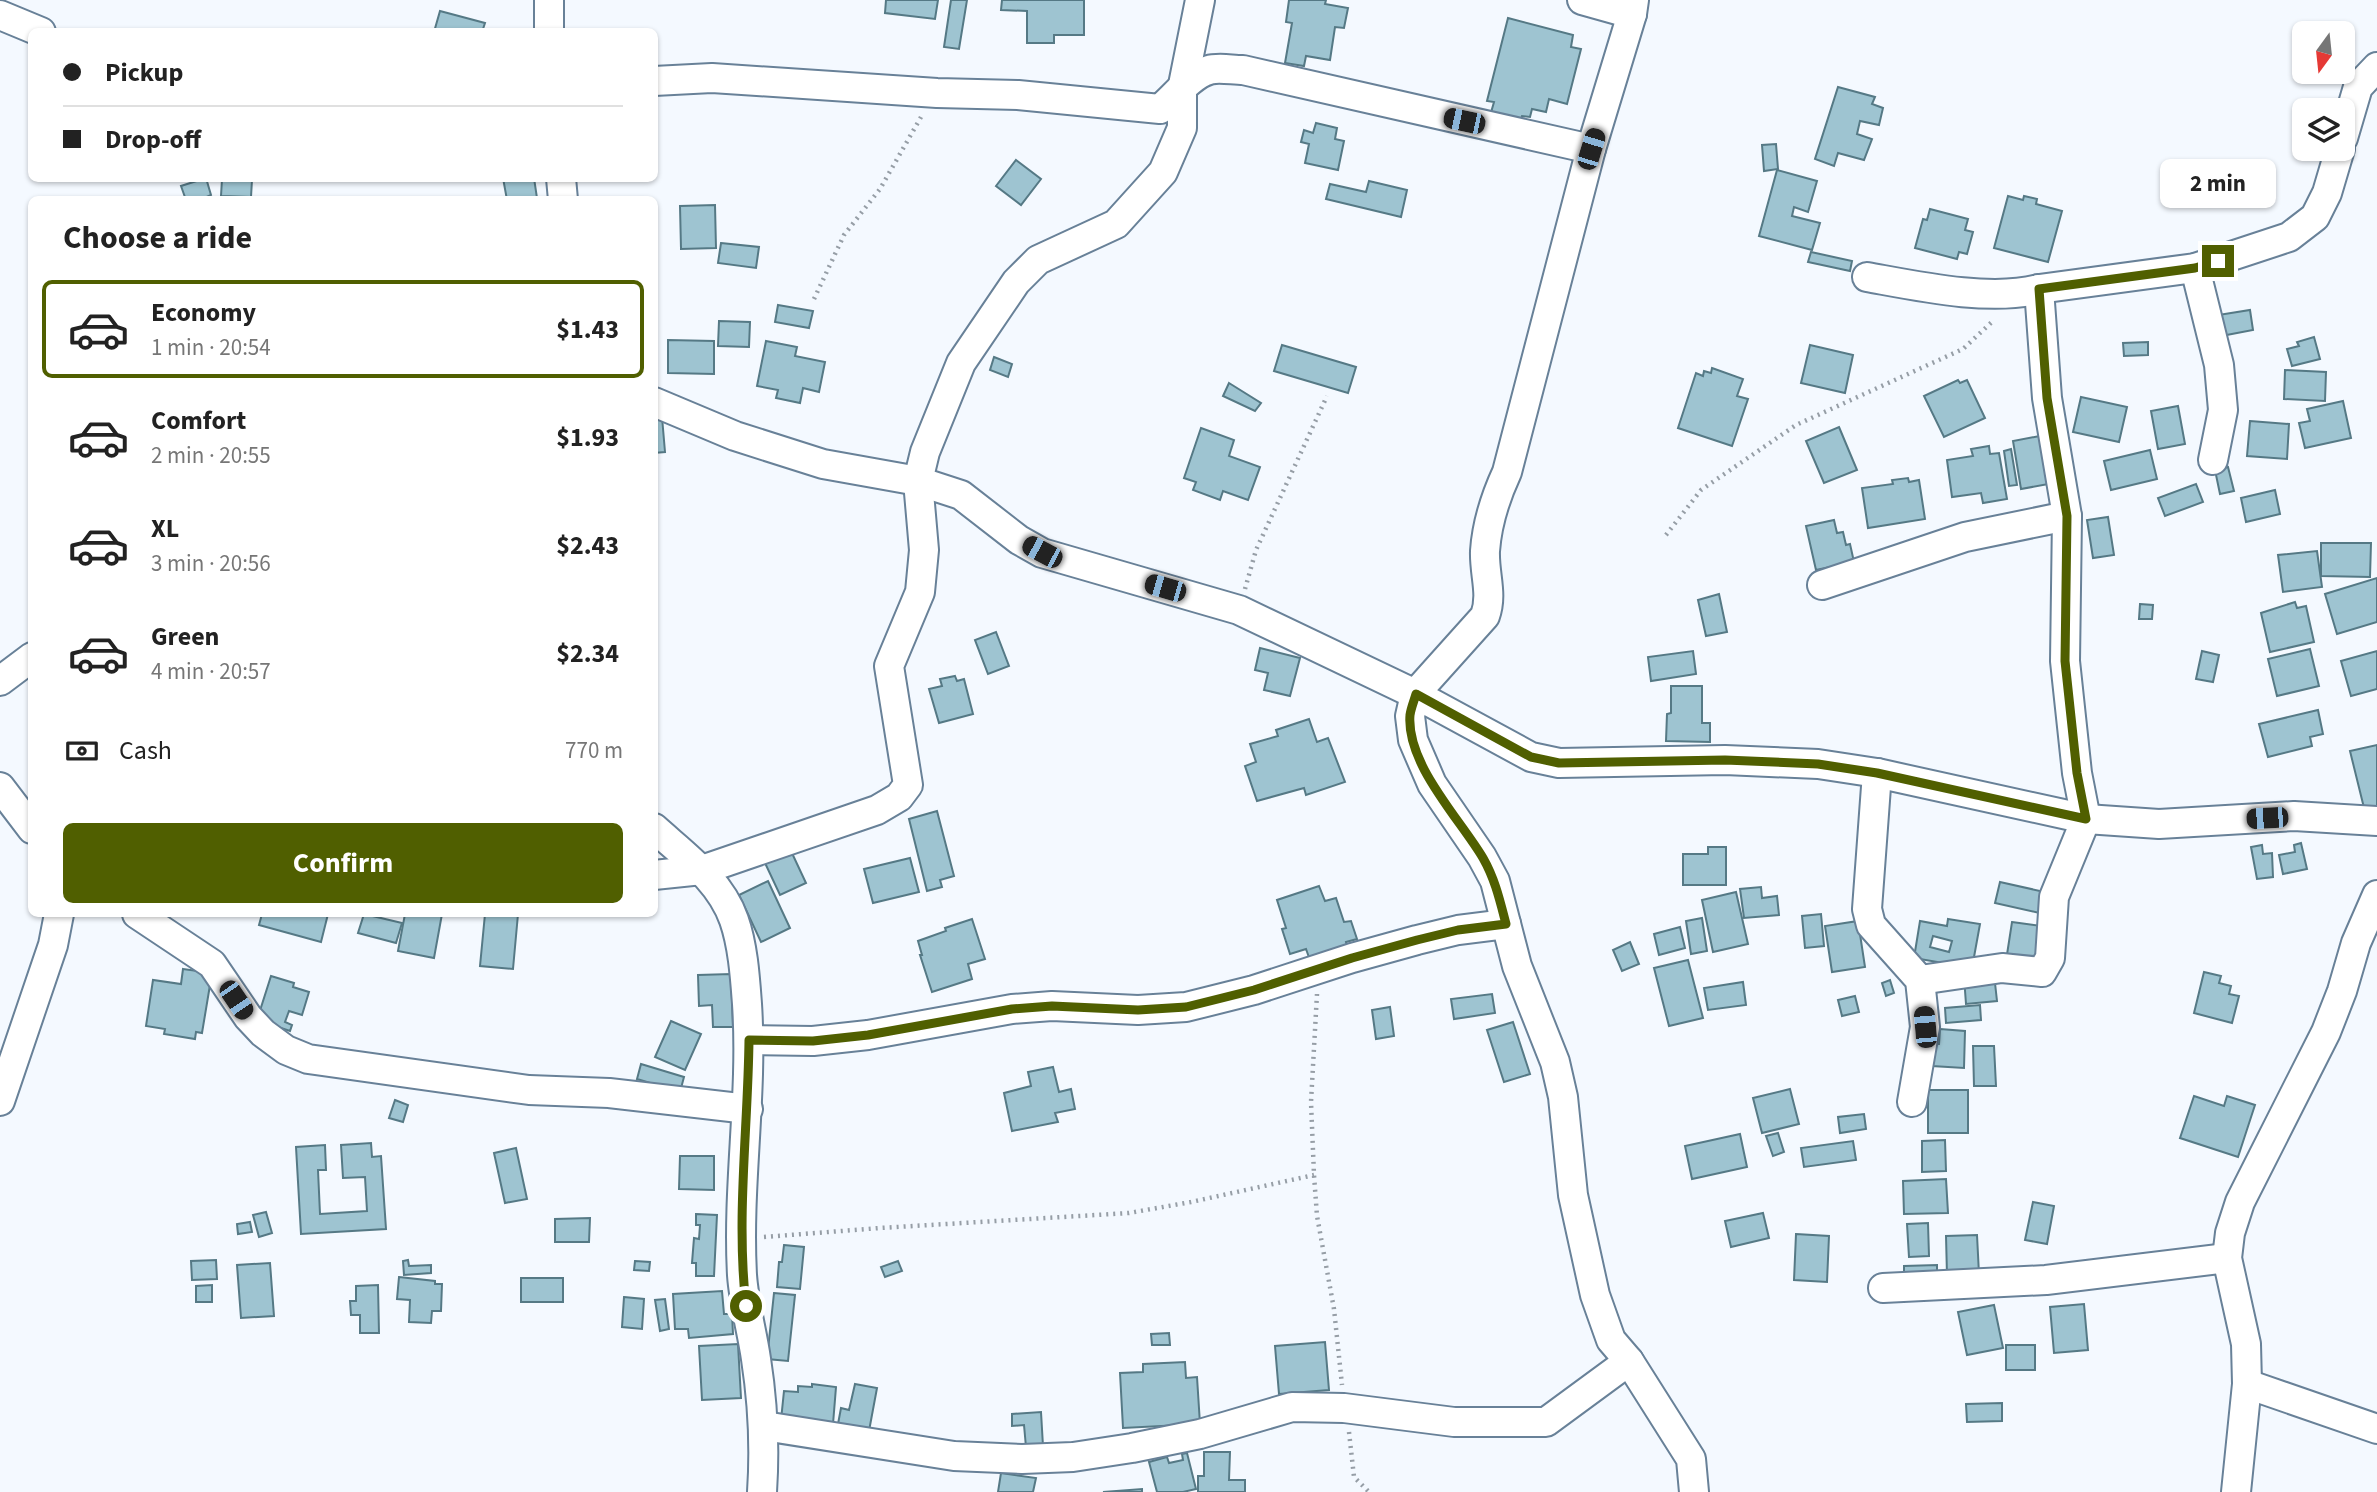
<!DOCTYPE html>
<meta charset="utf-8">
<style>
body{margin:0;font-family:"Source Sans 3",sans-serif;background:#f6f6f6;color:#222;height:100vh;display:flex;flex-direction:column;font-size:26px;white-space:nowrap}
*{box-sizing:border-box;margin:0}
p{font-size:23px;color:#767676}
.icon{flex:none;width:38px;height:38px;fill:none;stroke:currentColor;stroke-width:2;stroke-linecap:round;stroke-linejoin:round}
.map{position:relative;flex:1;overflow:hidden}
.sheet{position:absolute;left:28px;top:196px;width:630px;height:721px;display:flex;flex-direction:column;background:#fff;border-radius:10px;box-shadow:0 2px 5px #0004}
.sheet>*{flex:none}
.top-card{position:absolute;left:28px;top:28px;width:630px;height:154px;border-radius:10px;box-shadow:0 2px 5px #0004;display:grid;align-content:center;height:154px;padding:0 35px;background:#fff}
.needle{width:46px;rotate:195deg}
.tools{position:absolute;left:2292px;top:21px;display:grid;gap:14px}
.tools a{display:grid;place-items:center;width:63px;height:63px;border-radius:10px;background:#fff;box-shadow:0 2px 5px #0004;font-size:35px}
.end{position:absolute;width:32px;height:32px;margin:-16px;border:9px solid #505f00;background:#fff;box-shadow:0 0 0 4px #fff}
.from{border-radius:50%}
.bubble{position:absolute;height:49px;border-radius:10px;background:#fff;box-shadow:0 2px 5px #0004;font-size:23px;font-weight:700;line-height:49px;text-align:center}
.car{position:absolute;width:21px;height:42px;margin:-21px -10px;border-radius:9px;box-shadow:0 0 5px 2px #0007;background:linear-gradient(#222 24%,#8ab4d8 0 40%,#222 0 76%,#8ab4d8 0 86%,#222 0)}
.top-card b{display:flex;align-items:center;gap:24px;height:66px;font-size:26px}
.top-card b+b{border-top:2px solid #e0e0e0}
.top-card i{width:18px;height:18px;background:#222}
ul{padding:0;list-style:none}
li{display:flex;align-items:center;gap:21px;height:98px;margin:0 14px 10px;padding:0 21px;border:4px solid transparent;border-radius:10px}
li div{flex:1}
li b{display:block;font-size:26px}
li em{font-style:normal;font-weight:700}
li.active{border-color:#505f00}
li>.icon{width:63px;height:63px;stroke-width:1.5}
h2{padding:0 35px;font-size:32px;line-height:84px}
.pay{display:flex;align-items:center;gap:18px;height:77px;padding:0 35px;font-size:26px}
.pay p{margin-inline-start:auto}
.cta{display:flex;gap:14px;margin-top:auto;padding:14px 35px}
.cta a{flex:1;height:80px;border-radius:10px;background:#505f00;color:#fff;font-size:28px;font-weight:700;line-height:80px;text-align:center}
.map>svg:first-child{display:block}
.building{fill:#9ec4d1;stroke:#557985;stroke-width:2;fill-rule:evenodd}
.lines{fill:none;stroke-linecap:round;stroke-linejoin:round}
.minor-casing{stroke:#688198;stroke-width:32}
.path{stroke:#969ea6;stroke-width:4.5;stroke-dasharray:2 5;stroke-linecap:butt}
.minor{stroke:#fff;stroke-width:28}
.route{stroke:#505f00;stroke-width:9}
</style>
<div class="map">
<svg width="2377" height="1492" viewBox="0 0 2377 1492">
<rect width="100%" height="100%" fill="#f4f9ff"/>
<g class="building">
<polygon points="886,0 938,0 935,19 885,13"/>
<polygon points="951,0 967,0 959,49 944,47"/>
<polygon points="1002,0 1084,0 1084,35 1054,35 1054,43 1027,43 1027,11 1001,10"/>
<polygon points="1289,0 1326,0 1325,4 1348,8 1344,28 1335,27 1330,60 1306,56 1304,66 1285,63 1292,23 1286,22"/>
<polygon points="440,11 485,23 482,32 434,32"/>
<polygon points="1508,18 1573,35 1571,47 1581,49 1567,104 1549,99 1546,112 1532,109 1530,117 1522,116 1520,123 1490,116 1494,102 1487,101"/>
<polygon points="1838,87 1875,97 1872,104 1883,108 1879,125 1860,121 1857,134 1872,139 1864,160 1838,153 1834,166 1815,159"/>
<polygon points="1316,123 1337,128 1335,139 1344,141 1338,170 1305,163 1309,144 1301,142 1304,130 1313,133"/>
<polygon points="1776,144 1778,169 1764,171 1762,145"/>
<polygon points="1016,160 1041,179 1021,205 996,186"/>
<polygon points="1777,170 1817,181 1808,212 1794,207 1792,216 1820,223 1812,250 1759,236"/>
<polygon points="206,178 211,195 200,200 186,200 181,186"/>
<polygon points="503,178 534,178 537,198 507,200"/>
<polygon points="222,179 252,180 251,197 221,196"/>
<polygon points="1369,181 1407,190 1401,217 1326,199 1330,184 1366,192"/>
<polygon points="2008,196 2023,200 2024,196 2037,199 2036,204 2062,211 2048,262 1994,248"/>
<polygon points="715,205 716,248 681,249 680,206"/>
<polygon points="1930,209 1968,219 1965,230 1973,232 1967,254 1959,252 1957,259 1915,248 1923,219 1927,220"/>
<polygon points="721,243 759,247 756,268 718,263"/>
<polygon points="1811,252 1852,261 1850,271 1808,262"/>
<polygon points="778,305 813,311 809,328 775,322"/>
<polygon points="2250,310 2253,330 2216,337 2212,316"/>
<polygon points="719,321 750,322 749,347 718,346"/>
<polygon points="2314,337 2320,359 2292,366 2287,349 2299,346 2297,342"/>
<polygon points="668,340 714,341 714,374 668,373"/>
<polygon points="766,341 797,347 795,356 825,362 819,392 803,388 800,403 776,398 778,390 757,386"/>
<polygon points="2148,342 2148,355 2124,356 2123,343"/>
<polygon points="1282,345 1356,367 1348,393 1274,371"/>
<polygon points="1810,345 1853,355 1845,393 1801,383"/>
<polygon points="994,357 1012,364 1008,377 990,370"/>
<polygon points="1712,368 1743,379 1737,396 1748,399 1732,446 1678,428 1696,373 1703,376 1704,371 1711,373"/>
<polygon points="2285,370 2326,372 2325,401 2284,399"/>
<polygon points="1958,380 1960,383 1967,380 1985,418 1944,437 1924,396"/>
<polygon points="1229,383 1261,403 1255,411 1223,396"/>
<polygon points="2081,397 2127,407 2119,442 2073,432"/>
<polygon points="2343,401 2351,438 2305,448 2299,423 2310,421 2307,409"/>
<polygon points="2178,406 2185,444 2158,449 2151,411"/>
<polygon points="654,417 662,417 665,452 654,453"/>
<polygon points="2250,421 2289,424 2287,459 2247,456"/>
<polygon points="1839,427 1857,470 1824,483 1806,441"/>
<polygon points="1201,428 1234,440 1229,456 1260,467 1248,500 1223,491 1220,500 1193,490 1196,482 1184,478"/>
<polygon points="2045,435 2054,483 2021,489 2013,441"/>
<polygon points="1989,446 1990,454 1999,453 2007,499 1983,503 1981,493 1952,497 1947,460 1973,456 1971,449"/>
<polygon points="2011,449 2017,485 2009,486 2004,451"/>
<polygon points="2150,450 2157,479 2111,490 2104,461"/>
<polygon points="2228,467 2234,491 2220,494 2215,470"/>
<polygon points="1908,478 1909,482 1919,480 1925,519 1868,528 1862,488 1893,484 1892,480"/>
<polygon points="2196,484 2203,502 2165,516 2158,498"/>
<polygon points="2275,490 2280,514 2246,522 2241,498"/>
<polygon points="2108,517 2114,555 2093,558 2087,520"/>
<polygon points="1834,520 1837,533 1843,532 1846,545 1850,544 1854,562 1816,570 1806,526"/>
<polygon points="2321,543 2371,543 2370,577 2321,576"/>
<polygon points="2317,551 2322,587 2283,592 2278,555"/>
<polygon points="2377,578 2377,622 2337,634 2325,594"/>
<polygon points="1719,594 1727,632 1706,636 1698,600"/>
<polygon points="2295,602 2297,608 2306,606 2314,642 2270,652 2261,613"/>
<polygon points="2140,604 2153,605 2152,619 2139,619"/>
<polygon points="996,632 1009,666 988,674 975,640"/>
<polygon points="1260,648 1300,658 1290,696 1264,690 1268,673 1255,670"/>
<polygon points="2310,649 2319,686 2277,696 2268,659"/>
<polygon points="1693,651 1696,674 1651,681 1648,657"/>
<polygon points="2202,651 2219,655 2213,682 2196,679"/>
<polygon points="2377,651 2377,689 2351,696 2341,661"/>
<polygon points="955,676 957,681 964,679 973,714 939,723 929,689 942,686 940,679"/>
<polygon points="1671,686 1702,686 1702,723 1710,723 1710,742 1666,741 1667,714 1671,713"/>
<polygon points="2318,710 2323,734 2310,737 2312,746 2268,757 2259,724"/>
<polygon points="1309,719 1317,742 1328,738 1345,782 1306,795 1304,788 1257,801 1245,766 1256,762 1250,744 1278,736 1276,730"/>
<polygon points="2377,745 2377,813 2366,816 2350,751"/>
<polygon points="937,811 954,876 940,880 942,887 927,891 909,819"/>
<polygon points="2301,843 2307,869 2283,874 2279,855 2295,852 2294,845"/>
<polygon points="2262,845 2263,854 2272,853 2273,877 2257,879 2251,847"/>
<polygon points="1708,847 1726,847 1726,885 1683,885 1683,854 1708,854"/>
<polygon points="791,851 806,883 780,895 765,863"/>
<polygon points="910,858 919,892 873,903 864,869"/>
<polygon points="768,881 790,928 761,942 739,895"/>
<polygon points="2000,882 2049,893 2044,914 1995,903"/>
<polygon points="1319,886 1325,901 1336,898 1344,922 1351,921 1357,939 1346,942 1348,950 1311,963 1306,949 1290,954 1282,929 1286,928 1277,900"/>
<polygon points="1761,887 1762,898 1777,896 1779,915 1744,918 1740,889"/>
<polygon points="1736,892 1748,944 1713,952 1702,900"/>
<polygon points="262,914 328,914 321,942 259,925"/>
<polygon points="364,914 402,923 396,943 358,933"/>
<polygon points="405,914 442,914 434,958 398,951"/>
<polygon points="485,914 518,914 513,969 480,966"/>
<polygon points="1821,914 1824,946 1805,948 1802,916"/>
<polygon points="1702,918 1707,951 1691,954 1686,921"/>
<polygon points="972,919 985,959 968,964 972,979 932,992 920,955 922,955 918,941 946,931 945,928"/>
<path d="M1948,919L1980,924L1972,968L1914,958L1920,921L1947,926ZM1933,936L1952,941L1949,952L1930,947Z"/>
<polygon points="1858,921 1865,967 1832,972 1825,926"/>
<polygon points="2012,922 2042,926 2037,965 2006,961"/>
<polygon points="1680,927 1685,948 1659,955 1654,934"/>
<polygon points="1630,942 1639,964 1622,971 1613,950"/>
<polygon points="1688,960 1703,1018 1669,1026 1654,968"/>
<polygon points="183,969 212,973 202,1033 196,1032 195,1039 164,1034 165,1029 146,1026 153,980 181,984"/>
<polygon points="2204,972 2221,976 2219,983 2231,986 2229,994 2239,996 2232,1023 2194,1013"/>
<polygon points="731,974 733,1027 713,1027 712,1005 699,1006 698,975"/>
<polygon points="1994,974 1997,1001 1966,1004 1964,977"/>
<polygon points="271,976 294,983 293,987 309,992 302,1015 289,1011 285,1022 292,1025 290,1031 257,1020"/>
<polygon points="1890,980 1894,993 1886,996 1882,983"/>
<polygon points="1743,982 1746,1005 1708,1010 1704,988"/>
<polygon points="1492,994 1495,1013 1454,1019 1451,999"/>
<polygon points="1855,996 1859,1012 1842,1016 1838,1000"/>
<polygon points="1980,1005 1981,1020 1946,1023 1945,1008"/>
<polygon points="1390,1007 1394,1036 1376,1039 1372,1010"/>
<polygon points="671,1021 701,1034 685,1070 655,1057"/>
<polygon points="1513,1022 1530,1074 1504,1082 1487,1030"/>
<polygon points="1940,1029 1965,1031 1964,1068 1932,1066 1933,1044 1939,1044"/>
<polygon points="1973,1046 1994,1046 1996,1086 1974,1086"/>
<polygon points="641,1064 684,1077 680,1092 637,1079"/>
<polygon points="1053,1067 1059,1092 1071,1089 1075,1109 1055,1113 1058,1122 1012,1131 1004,1093 1031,1086 1028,1072"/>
<polygon points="1790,1089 1799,1124 1762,1133 1753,1098"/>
<rect x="1928" y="1090" width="40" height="43"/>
<polygon points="2194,1096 2224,1106 2227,1096 2255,1105 2238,1157 2180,1138"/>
<polygon points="395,1100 408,1105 403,1122 389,1118"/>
<polygon points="1864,1114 1866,1129 1840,1133 1838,1117"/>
<polygon points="1778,1133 1784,1152 1773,1156 1766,1136"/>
<polygon points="1740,1134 1747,1167 1692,1179 1685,1146"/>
<polygon points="1945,1140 1946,1171 1922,1172 1922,1141"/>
<polygon points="1853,1141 1856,1160 1804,1167 1801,1148"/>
<polygon points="371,1143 372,1157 381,1156 386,1229 301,1234 296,1147 325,1145 326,1170 318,1170 320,1214 367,1211 365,1177 343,1178 341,1145"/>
<polygon points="516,1148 527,1199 505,1203 494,1153"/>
<polygon points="680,1156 714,1156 714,1190 679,1189"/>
<polygon points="1946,1179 1948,1213 1904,1214 1903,1181"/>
<polygon points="2033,1202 2054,1206 2047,1244 2025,1240"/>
<polygon points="266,1212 272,1233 259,1237 253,1215"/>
<polygon points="1763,1213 1769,1238 1731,1247 1725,1221"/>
<polygon points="696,1214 717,1215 714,1276 696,1276 696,1263 692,1263 694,1238 699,1239 700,1225 696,1225"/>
<polygon points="590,1218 589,1242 555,1242 555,1219"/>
<polygon points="250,1222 252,1232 238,1234 237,1224"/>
<polygon points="1928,1223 1929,1256 1909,1257 1907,1224"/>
<polygon points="1796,1234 1829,1236 1827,1282 1794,1280"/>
<polygon points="1977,1235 1979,1274 1947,1275 1946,1236"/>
<polygon points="784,1245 804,1247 800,1289 777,1287 779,1262 782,1262"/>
<polygon points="216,1260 217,1279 192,1280 191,1261"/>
<polygon points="408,1260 409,1266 431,1265 431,1273 404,1275 403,1261"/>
<polygon points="635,1261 650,1262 649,1271 634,1270"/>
<polygon points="898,1261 902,1271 885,1277 881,1267"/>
<polygon points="270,1263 274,1316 241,1318 237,1265"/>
<polygon points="1937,1265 1937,1278 1904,1279 1904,1266"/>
<polygon points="399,1277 435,1281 435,1284 442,1284 441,1311 432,1311 431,1323 409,1322 410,1300 397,1299"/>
<rect x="521" y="1278" width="42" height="24"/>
<polygon points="212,1285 212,1302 196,1302 196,1286"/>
<polygon points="378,1285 379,1333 360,1333 360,1315 351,1315 350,1301 356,1301 356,1286"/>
<polygon points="722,1291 724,1314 732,1314 733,1334 689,1338 688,1329 675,1329 673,1294"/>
<polygon points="774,1293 795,1295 788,1361 767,1359"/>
<polygon points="624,1297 644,1299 642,1329 622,1327"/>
<polygon points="665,1299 669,1329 660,1331 655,1300"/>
<polygon points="2084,1304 2088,1350 2054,1353 2050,1307"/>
<polygon points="1994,1305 2003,1348 1967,1355 1958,1312"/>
<polygon points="1169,1333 1170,1345 1152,1345 1151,1334"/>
<polygon points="1325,1342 1329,1390 1279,1394 1275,1346"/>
<polygon points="738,1344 741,1398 702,1400 699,1346"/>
<rect x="2006" y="1345" width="29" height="25"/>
<polygon points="1185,1362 1186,1378 1197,1377 1200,1424 1123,1428 1120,1373 1143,1372 1143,1364"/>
<polygon points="812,1384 836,1387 833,1424 781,1420 784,1391 798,1392 798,1386 812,1387"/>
<polygon points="855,1384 877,1388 869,1431 838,1424 841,1408 849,1410"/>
<polygon points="2002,1403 2002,1421 1967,1422 1966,1404"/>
<polygon points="1041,1412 1043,1446 1026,1447 1024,1425 1012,1426 1012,1414"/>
<polygon points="1204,1452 1230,1452 1229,1480 1245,1480 1245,1492 1198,1492 1198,1476 1204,1476"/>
<polygon points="1187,1453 1196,1489 1183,1492 1157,1492 1149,1462 1167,1457 1169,1463 1183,1460 1182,1454"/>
<polygon points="1001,1473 1036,1478 1033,1492 998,1492"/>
<polygon points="1142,1489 1142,1492 1103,1492"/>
</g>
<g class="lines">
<defs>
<g id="minor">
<polyline points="1582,0 1632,14"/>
<path d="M1634,0L1632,14L1591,149L1507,472C1495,498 1487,522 1485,551C1484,574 1493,594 1485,616L1415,694L1410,716L1413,740L1432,784L1482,857L1495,881L1517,966L1555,1062L1563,1097L1573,1195L1595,1295L1611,1340L1629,1361L1691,1459L1694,1492"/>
<polyline points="0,15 41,32"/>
<polyline points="549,32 549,0"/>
<path d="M654,81L712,78L937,93L1018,95L1160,109C1174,97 1191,75 1209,70C1218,67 1232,70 1243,70L1591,149"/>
<polyline points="2343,138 2358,87 2377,67"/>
<polyline points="561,178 563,200"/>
<polyline points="2195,268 2219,365 2223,410 2213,460"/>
<path d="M1867,277C1917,286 1990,302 2039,289L2195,268L2289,237L2315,217L2327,193L2340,149"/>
<polyline points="654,402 735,436 823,464 918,481 961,495 1019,540 1042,553 1239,610 1415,694 1531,757 1559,763 1725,760 1818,764 1877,773 2086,819 2159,824 2294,816 2377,821"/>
<polyline points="1822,585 1965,537 2067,516"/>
<polyline points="0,681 32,657"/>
<polyline points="1877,773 1867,909 1871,925 1920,980 1925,1027 1912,1102"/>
<polyline points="0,787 32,829"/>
<path d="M654,828C684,855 720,880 734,920C743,946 745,977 747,1004C753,1095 737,1185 742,1275C744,1304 752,1331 756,1359C763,1404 765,1447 762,1492"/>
<polyline points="654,875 702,870 877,810 899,797 908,785 889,666 920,592 924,550 918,481 925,452 961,363 1016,282 1038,260 1116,224 1163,172 1182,128 1182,90 1200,0"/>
<polyline points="137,914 212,964 248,1017 263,1033 286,1050 308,1059 529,1090 609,1093 748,1109"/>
<polyline points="1920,980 2002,968 2042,972 2050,958 2054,897 2086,819 2077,773 2065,661 2067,516 2047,398 2039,289"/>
<polyline points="749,1040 813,1041 868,1035 1012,1009 1052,1006 1138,1010 1186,1007 1254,990 1352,958 1417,940 1458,930 1506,924"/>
<polyline points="0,1101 53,945 59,914"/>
<polyline points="1883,1288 2046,1280 2227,1258"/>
<polyline points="2247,1384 2377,1429"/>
<polyline points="764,1426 954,1456 1022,1459 1073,1457 1132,1448 1200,1434 1292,1407 1344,1408 1454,1422 1546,1422 1629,1361"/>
<polyline points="2236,1492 2247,1384 2246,1344 2227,1258 2230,1233 2240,1202 2326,1032 2342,991 2356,943 2377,895"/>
</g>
</defs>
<use href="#minor" class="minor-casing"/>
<g class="path">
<polyline points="814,299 844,235 880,189 921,117"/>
<polyline points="1666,535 1701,490 1796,425 1963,349 1994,320"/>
<polyline points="1245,589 1256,550 1327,396"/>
<polyline points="1317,994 1311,1102 1314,1175 1317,1216 1334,1309 1342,1385"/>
<polyline points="764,1237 880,1228 1129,1213 1191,1202 1314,1175"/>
<polyline points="1349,1432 1354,1477 1369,1492"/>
</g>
<use href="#minor" class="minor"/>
</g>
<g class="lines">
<path class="route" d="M746,1306C736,1218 748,1128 749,1040L813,1041L868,1035L1012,1009L1052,1006L1138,1010L1186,1007L1254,990L1352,958L1417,940L1458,930L1506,924C1500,901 1495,879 1483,858C1460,819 1406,764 1410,715C1411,708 1414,701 1416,694L1531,757L1559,763L1725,760L1818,764L1877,773L2086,819L2077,773L2065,661L2067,516L2047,398L2039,289L2195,268L2218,261"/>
</g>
</svg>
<div class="tools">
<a><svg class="needle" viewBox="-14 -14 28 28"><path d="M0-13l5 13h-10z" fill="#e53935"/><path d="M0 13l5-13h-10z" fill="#767676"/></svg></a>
<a><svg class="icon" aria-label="layers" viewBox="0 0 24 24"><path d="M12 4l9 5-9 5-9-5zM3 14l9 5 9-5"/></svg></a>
</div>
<i class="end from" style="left:746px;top:1306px"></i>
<i class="end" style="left:2218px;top:261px"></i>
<div class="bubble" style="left:2160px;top:159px;width:116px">2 min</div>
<i class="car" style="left:1464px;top:121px;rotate:282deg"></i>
<i class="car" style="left:1591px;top:149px;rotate:17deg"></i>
<i class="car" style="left:1042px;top:552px;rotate:298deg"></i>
<i class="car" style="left:1165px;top:588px;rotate:286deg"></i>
<i class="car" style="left:2267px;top:818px;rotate:267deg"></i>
<i class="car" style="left:236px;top:1000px;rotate:146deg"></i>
<i class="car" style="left:1925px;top:1027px;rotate:355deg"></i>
<div class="top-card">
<b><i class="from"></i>Pickup</b>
<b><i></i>Drop-off</b>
</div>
<section class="sheet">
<h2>Choose a ride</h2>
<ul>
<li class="active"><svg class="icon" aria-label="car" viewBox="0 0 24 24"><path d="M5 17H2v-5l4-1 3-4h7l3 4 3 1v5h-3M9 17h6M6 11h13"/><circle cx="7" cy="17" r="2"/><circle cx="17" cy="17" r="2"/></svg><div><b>Economy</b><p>1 min · 20:54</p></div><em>$1.43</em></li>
<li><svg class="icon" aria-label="car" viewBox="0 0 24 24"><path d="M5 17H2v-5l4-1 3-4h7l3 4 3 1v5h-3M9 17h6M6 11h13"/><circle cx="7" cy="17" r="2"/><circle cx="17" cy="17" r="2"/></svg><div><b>Comfort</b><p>2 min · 20:55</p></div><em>$1.93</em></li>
<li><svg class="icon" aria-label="car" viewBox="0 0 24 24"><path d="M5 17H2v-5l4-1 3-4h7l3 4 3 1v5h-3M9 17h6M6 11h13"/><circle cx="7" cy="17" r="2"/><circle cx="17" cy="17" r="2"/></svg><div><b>XL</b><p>3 min · 20:56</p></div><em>$2.43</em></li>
<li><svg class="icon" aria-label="car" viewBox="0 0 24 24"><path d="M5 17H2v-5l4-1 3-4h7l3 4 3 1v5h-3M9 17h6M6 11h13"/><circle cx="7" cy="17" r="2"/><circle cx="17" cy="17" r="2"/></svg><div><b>Green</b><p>4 min · 20:57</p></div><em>$2.34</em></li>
</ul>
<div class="pay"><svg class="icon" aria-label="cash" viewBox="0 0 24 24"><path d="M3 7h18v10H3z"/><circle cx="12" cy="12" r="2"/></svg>Cash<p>770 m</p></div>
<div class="cta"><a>Confirm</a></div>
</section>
</div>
